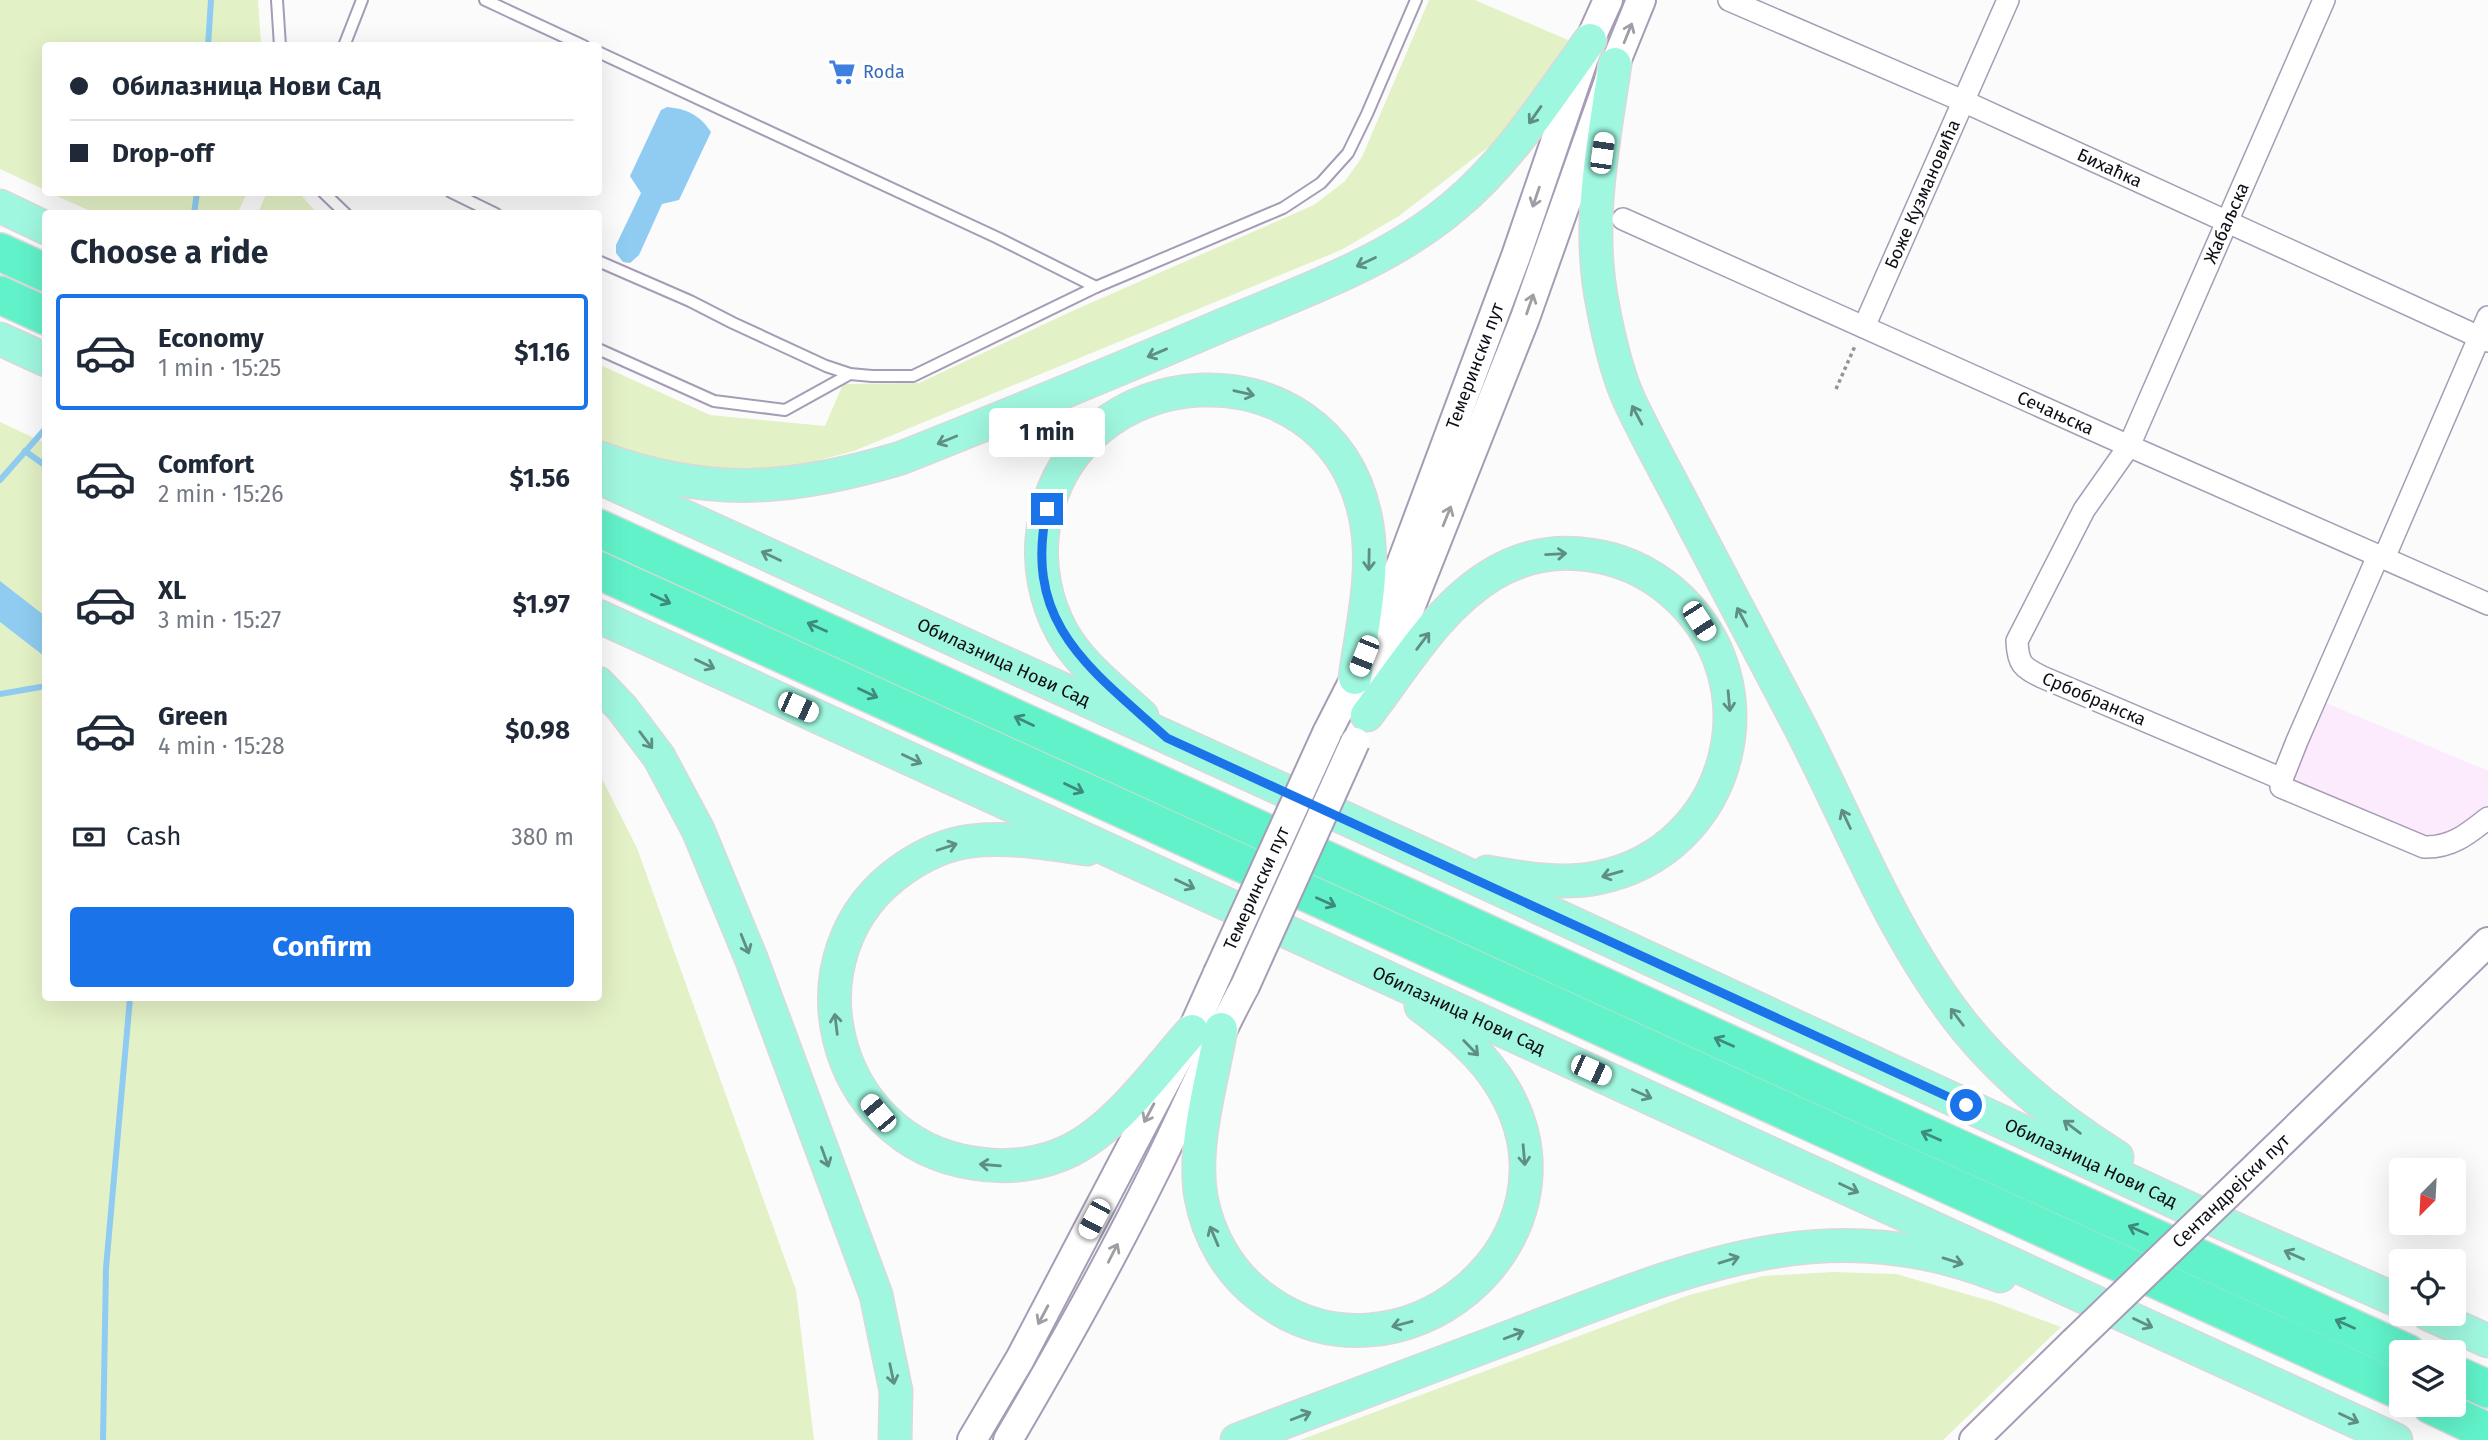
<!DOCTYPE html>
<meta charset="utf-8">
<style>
body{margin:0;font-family:"Fira Sans",sans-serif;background:#f6f6f7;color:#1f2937;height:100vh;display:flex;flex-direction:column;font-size:26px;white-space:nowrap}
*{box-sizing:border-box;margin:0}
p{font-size:23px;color:#747a83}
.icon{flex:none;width:38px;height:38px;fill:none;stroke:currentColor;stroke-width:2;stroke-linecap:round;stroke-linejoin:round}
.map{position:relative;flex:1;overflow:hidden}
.details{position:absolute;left:42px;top:210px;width:560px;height:791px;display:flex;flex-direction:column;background:#fff;border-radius:7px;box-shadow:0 7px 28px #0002}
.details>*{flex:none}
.guide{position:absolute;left:42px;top:42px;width:560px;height:154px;border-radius:7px;box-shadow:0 7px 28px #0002;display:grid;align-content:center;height:154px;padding:0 28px;background:#fff}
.needle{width:46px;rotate:204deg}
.tools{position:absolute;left:2389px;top:1158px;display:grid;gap:14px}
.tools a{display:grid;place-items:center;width:77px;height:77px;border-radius:7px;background:#fff;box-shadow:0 7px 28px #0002;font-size:35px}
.end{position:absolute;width:32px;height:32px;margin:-16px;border:9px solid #1a73e8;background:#fff;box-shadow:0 0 0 4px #fff}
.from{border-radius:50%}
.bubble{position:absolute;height:49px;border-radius:7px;background:#fff;box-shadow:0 7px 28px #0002;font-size:23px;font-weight:700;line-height:49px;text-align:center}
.car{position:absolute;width:21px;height:42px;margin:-21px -10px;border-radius:9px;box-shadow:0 0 5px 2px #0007;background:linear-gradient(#fff 24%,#345 0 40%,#fff 0 76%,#345 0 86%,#fff 0)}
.guide b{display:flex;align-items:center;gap:24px;height:66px;font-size:26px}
.guide b+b{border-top:2px solid #e0e1e3}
.guide i{width:18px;height:18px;background:#1f2937}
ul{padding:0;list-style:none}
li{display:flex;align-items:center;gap:21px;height:116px;margin:0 14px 10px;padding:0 14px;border:4px solid transparent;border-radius:7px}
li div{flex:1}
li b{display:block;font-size:26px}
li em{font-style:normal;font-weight:700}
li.selected{border-color:#1a73e8}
li>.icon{width:63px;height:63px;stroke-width:1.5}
h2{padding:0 28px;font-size:32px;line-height:84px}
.pay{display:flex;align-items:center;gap:18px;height:77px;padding:0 28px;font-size:26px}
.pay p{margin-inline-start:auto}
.button{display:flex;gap:14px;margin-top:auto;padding:14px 28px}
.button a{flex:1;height:80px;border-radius:7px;background:#1a73e8;color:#fff;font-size:28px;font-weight:700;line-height:80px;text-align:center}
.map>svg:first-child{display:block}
.commercial{fill:#fbebfd}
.green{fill:#e3f1c6}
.water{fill:#90ccf1}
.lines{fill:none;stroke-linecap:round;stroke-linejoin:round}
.stream{stroke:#90ccf1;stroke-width:6}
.service-casing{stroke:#a59cb6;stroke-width:14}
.minor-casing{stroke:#a59cb6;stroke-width:24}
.secondary-casing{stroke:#a59cb6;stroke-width:32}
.primary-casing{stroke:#d9d8da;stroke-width:35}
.motorway-casing{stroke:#d9d8da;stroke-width:40}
.path{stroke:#949296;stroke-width:3.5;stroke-dasharray:3.5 3.5;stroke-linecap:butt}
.service{stroke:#fff;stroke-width:10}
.minor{stroke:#fff;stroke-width:21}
.secondary{stroke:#fff;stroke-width:28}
.primary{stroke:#a0f7df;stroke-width:32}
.motorway{stroke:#61f2ca;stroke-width:37}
.secondary-bridge-casing{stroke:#a59cb6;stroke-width:32;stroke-linecap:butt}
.secondary-bridge{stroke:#fff;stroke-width:28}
.oneway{stroke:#9f9ea2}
.oneway2{stroke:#5f8e85}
.oneway3{stroke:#3d8b79}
.route{stroke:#1a73e8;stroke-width:9}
.labels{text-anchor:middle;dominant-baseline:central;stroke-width:6;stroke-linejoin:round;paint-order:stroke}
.shop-label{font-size:18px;fill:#366cbe;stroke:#fff;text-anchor:start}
.street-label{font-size:18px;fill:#100d16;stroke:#fff}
</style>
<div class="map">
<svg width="2488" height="1440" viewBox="0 0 2488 1440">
<rect width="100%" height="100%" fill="#fbfbfb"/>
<polygon class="commercial" points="2319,700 2488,771 2488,808 2461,831 2428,843 2284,783"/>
<g class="green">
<polygon points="0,0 258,0 261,45 46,46 45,190 0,169"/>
<polygon points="1429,0 1475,0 1568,40 1504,135 1399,216 1341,250 854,451 777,471 688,471 599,445 598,364 710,415 825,426 843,384 919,383 1070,312 1314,205 1345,181 1362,157"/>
<polygon points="267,192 299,193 317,213 258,213"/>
<polygon points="50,193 247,193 237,214 95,213"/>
<polygon points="0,422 45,443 46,998 598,998 599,773 637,848 796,1290 814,1440 0,1440"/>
<polygon points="1833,1272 1896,1274 1994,1302 2061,1327 1943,1440 1300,1440 1689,1295 1763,1276"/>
</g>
<g class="water">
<path d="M667,107C687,109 700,115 711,132L679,200L662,204L639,255L630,263L623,262L616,253V245L641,193L630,176L661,110Z"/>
<polygon points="0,581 45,616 44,656 0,622"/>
</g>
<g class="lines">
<g class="stream">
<polyline points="208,46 211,0"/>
<polyline points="194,214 197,192"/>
<polyline points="25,451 46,466"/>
<polyline points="0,480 46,428"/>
<polyline points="0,694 46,686"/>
<polyline points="103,1440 106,1268 130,998"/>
</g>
<defs>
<g id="service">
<polyline points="277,0 280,46"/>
<polyline points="485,0 584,46"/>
<polyline points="344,46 362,0"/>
<polyline points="598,52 998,238 1096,287 1283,208 1321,183 1348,153 1367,114 1416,0"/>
<polyline points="323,192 346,214"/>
<polyline points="451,192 496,214"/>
<polyline points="598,261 690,301 733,323 826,366 850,374 872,376 913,376 1096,287"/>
<polyline points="598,349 714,401 785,410 850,374"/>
</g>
<g id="minor">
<path id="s1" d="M1729,0L1963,101L2488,341"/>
<path id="s2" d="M1623,219L2129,446L2488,604"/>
<path id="s3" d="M1864,327L2008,0"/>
<path d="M2378,556L2297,741L2282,779L2281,787L2424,847C2451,848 2468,834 2488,818"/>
<polyline points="2384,558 2488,317"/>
<path id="s4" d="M2282,779L2042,677C2022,667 2018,664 2017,641L2084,510L2129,446L2324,0"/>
</g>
<g id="secondary">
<polyline points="1377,691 1525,318 1615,64 1641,0"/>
<path id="s5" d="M1327,733L1355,678L1400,567L1516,256L1590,40L1608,0"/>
<polyline points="2258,1165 2488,942"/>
<polyline points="972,1440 1020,1359 1192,1031 1218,973"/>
<path d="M1008,1440C1059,1353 1109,1264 1154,1173C1185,1111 1212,1047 1245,986"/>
<polyline points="1974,1440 2074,1342"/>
</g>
<g id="primary">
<path d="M1615,64C1603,145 1586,225 1603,307C1609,339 1617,375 1631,404C1649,442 1670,479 1689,516C1725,585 1762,654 1798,723C1850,823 1890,931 1960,1021C2003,1076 2058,1120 2117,1157"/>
<polyline points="0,206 46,228"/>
<polyline points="0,339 46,360"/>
<path d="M600,458C709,498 791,491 901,458C1009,415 1116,371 1223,325C1301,292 1388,262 1453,207C1509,161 1548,98 1590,40"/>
<path id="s6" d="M598,477L1447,865L2188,1208L2401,1302"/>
<path id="s7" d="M598,616L2396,1440"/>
<polyline points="598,683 622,708 659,757 698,830 751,958 876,1295 896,1391 895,1440"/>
<path d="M1367,715C1404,667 1439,606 1493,574C1523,556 1556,550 1590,555C1620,559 1647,571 1671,591C1776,680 1734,851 1597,878C1561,885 1522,878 1487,872"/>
<path d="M1142,716C1114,690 1081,666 1062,632C1045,601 1038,564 1043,530C1069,353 1327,339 1365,515C1377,568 1362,626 1355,678"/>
<path d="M1087,849C1050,844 1009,836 971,841C947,844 923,855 903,869C783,952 830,1141 973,1163C1006,1169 1041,1165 1071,1150C1118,1126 1157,1070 1192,1031"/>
<path d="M1221,1029C1212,1081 1192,1145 1201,1197C1208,1235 1228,1271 1259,1295C1396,1404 1594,1241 1503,1088C1483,1054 1452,1029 1421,1006"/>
<polyline points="2428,1314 2488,1341"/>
<path d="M1237,1440C1330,1405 1422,1370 1515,1335C1681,1272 1822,1205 2000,1276"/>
</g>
<g id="motorway">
<polyline points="0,252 46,273"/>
<polyline points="0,295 46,316"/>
<polyline points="598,528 2407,1353"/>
<polyline points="598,570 2401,1391"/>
<polyline points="2454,1374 2488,1389"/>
<polyline points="2431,1405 2488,1432"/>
</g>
</defs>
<use href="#service" class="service-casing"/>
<use href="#minor" class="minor-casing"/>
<use href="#secondary" class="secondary-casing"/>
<use href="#primary" class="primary-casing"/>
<use href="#motorway" class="motorway-casing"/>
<polyline class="path" points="1836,389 1855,346"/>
<use href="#service" class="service"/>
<use href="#minor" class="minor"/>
<use href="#secondary" class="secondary"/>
<use href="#primary" class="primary"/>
<use href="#motorway" class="motorway"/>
<defs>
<g id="secondary-bridge">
<path id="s8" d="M1218,973L1327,733"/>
<polyline points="1245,986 1355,742"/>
<polyline points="2074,1342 2258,1165"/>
</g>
</defs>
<use href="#secondary-bridge" class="secondary-bridge-casing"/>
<use href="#secondary-bridge" class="secondary-bridge"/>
</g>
<defs><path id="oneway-shaft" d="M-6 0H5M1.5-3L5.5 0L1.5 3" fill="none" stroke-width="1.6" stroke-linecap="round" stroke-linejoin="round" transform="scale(1.75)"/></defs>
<g class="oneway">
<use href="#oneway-shaft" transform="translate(1628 33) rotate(-68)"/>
<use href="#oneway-shaft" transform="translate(1536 197) rotate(109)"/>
<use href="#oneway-shaft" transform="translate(1530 304) rotate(-71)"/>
<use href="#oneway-shaft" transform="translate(1447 516) rotate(-68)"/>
<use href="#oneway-shaft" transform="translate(1149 1113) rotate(118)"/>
<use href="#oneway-shaft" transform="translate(1113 1253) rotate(-63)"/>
<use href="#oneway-shaft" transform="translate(1043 1315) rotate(118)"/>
</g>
<g class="oneway2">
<use href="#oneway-shaft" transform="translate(1535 115) rotate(125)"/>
<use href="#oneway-shaft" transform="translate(1366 262) rotate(155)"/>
<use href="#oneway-shaft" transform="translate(1157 353) rotate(157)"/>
<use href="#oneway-shaft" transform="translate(1244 393) rotate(13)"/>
<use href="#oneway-shaft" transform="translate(1637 415) rotate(-118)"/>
<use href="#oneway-shaft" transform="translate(947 440) rotate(158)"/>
<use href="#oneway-shaft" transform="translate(1556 554) rotate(-3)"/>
<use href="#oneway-shaft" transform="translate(771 556) rotate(-155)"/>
<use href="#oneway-shaft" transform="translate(1369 560) rotate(91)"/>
<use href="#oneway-shaft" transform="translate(1742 617) rotate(-118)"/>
<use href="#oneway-shaft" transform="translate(1423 641) rotate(-53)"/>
<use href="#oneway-shaft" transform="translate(705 664) rotate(25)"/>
<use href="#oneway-shaft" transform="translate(1729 701) rotate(85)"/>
<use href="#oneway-shaft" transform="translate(646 740) rotate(53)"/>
<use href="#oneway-shaft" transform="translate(912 759) rotate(25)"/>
<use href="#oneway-shaft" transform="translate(1846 819) rotate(-115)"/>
<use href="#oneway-shaft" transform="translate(947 847) rotate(-18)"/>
<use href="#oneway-shaft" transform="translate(1612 874) rotate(164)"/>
<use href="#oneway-shaft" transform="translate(1185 884) rotate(25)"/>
<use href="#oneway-shaft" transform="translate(745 944) rotate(68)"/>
<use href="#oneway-shaft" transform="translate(1957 1017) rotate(-127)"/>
<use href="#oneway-shaft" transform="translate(836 1024) rotate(-97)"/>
<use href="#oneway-shaft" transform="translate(1471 1048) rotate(46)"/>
<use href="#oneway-shaft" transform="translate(1642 1094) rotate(24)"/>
<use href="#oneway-shaft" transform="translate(2072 1127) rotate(-143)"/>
<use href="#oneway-shaft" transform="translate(1524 1155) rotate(85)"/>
<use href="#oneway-shaft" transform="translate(825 1157) rotate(70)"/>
<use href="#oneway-shaft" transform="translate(990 1165) rotate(-175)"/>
<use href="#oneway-shaft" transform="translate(1849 1188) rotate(25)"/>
<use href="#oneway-shaft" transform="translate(1214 1236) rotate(-113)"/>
<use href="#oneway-shaft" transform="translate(2294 1255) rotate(-156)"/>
<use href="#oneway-shaft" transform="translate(1729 1260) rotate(-17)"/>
<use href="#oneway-shaft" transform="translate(1953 1261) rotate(17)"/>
<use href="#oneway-shaft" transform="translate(2143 1323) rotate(25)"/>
<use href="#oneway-shaft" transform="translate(1402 1324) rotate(165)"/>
<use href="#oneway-shaft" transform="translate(1514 1335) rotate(-21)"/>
<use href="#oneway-shaft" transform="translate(892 1374) rotate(78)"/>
<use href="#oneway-shaft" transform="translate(1301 1416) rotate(-21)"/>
<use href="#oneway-shaft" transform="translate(2349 1418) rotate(25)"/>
</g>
<g class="oneway3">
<use href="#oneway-shaft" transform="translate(661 599) rotate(25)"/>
<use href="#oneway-shaft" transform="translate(817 627) rotate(-156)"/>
<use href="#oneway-shaft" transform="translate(868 693) rotate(25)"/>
<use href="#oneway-shaft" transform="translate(1024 721) rotate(-155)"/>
<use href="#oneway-shaft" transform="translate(1074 788) rotate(25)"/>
<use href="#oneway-shaft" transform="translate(1326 902) rotate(24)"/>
<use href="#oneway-shaft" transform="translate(1724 1042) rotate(-156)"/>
<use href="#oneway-shaft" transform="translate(1931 1136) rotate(-156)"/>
<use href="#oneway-shaft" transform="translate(2138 1230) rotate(-156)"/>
<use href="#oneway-shaft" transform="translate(2345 1324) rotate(-156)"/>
</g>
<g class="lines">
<path class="route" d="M1047,509C1022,625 1091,669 1167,738L1966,1105"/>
</g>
<defs>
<symbol id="supermarket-bare" viewBox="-9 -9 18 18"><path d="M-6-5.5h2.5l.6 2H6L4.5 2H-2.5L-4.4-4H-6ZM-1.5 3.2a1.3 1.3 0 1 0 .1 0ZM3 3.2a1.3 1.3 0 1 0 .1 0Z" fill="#3f7fe0" stroke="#fff" stroke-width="2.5" paint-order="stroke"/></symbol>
</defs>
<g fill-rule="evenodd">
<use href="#supermarket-bare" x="823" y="53" width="38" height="38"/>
</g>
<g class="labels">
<g class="shop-label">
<text x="863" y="72">Roda</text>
</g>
<g class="street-label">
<text stroke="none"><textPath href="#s1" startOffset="416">Бихаћка</textPath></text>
<text stroke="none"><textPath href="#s3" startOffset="145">Боже Кузмановића</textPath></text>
<text stroke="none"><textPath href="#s4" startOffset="777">Жабаљска</textPath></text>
<text stroke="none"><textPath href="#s5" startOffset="396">Темерински пут</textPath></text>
<text stroke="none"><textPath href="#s2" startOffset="474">Сечањска</textPath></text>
<text stroke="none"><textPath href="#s6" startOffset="446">Обилазница Нови Сад</textPath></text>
<text transform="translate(2094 699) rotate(23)">Србобранска</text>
<text stroke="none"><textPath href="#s8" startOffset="93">Темерински пут</textPath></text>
<text stroke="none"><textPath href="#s7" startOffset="947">Обилазница Нови Сад</textPath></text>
<text stroke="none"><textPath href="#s6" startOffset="1643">Обилазница Нови Сад</textPath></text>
<text transform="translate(2231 1191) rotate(-44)">Сентандрејски пут</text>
</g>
</g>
</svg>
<div class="tools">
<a><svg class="needle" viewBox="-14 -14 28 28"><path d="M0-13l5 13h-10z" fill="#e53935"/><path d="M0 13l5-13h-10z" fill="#747a83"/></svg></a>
<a><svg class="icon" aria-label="locate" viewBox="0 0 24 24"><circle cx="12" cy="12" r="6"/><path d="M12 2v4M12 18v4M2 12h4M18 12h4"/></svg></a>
<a><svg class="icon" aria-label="layers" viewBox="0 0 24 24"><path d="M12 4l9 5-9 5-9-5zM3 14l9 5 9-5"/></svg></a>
</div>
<i class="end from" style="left:1966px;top:1105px"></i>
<i class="end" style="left:1047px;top:509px"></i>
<div class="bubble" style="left:989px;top:408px;width:116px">1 min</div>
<i class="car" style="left:1602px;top:153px;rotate:8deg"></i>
<i class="car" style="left:1699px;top:621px;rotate:147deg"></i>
<i class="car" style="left:1364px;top:656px;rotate:202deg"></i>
<i class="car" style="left:798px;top:707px;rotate:114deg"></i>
<i class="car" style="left:1591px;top:1070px;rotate:114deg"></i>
<i class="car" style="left:878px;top:1113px;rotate:320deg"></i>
<i class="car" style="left:1094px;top:1219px;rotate:208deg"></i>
<div class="guide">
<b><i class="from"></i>Обилазница Нови Сад</b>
<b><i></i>Drop-off</b>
</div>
<section class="details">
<h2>Choose a ride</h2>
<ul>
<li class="selected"><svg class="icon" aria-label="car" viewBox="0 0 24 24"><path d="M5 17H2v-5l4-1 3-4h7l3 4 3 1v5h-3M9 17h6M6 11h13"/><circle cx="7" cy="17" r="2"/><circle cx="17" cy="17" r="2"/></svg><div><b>Economy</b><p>1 min · 15:25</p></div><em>$1.16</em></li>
<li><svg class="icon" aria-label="car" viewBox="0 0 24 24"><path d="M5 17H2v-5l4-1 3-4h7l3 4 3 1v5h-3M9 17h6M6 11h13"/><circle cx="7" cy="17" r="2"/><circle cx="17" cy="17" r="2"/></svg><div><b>Comfort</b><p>2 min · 15:26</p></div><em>$1.56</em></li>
<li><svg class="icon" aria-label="car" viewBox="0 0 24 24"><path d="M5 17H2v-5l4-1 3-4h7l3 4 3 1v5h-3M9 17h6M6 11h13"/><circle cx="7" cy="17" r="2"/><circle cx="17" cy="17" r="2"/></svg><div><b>XL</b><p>3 min · 15:27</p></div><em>$1.97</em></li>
<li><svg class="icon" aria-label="car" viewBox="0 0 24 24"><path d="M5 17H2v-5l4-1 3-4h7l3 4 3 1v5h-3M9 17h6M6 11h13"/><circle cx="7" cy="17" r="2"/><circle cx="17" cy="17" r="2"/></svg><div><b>Green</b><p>4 min · 15:28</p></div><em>$0.98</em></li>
</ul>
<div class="pay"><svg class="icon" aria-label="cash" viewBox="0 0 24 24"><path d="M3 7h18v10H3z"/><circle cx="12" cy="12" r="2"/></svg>Cash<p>380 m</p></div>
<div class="button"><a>Confirm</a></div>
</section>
</div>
